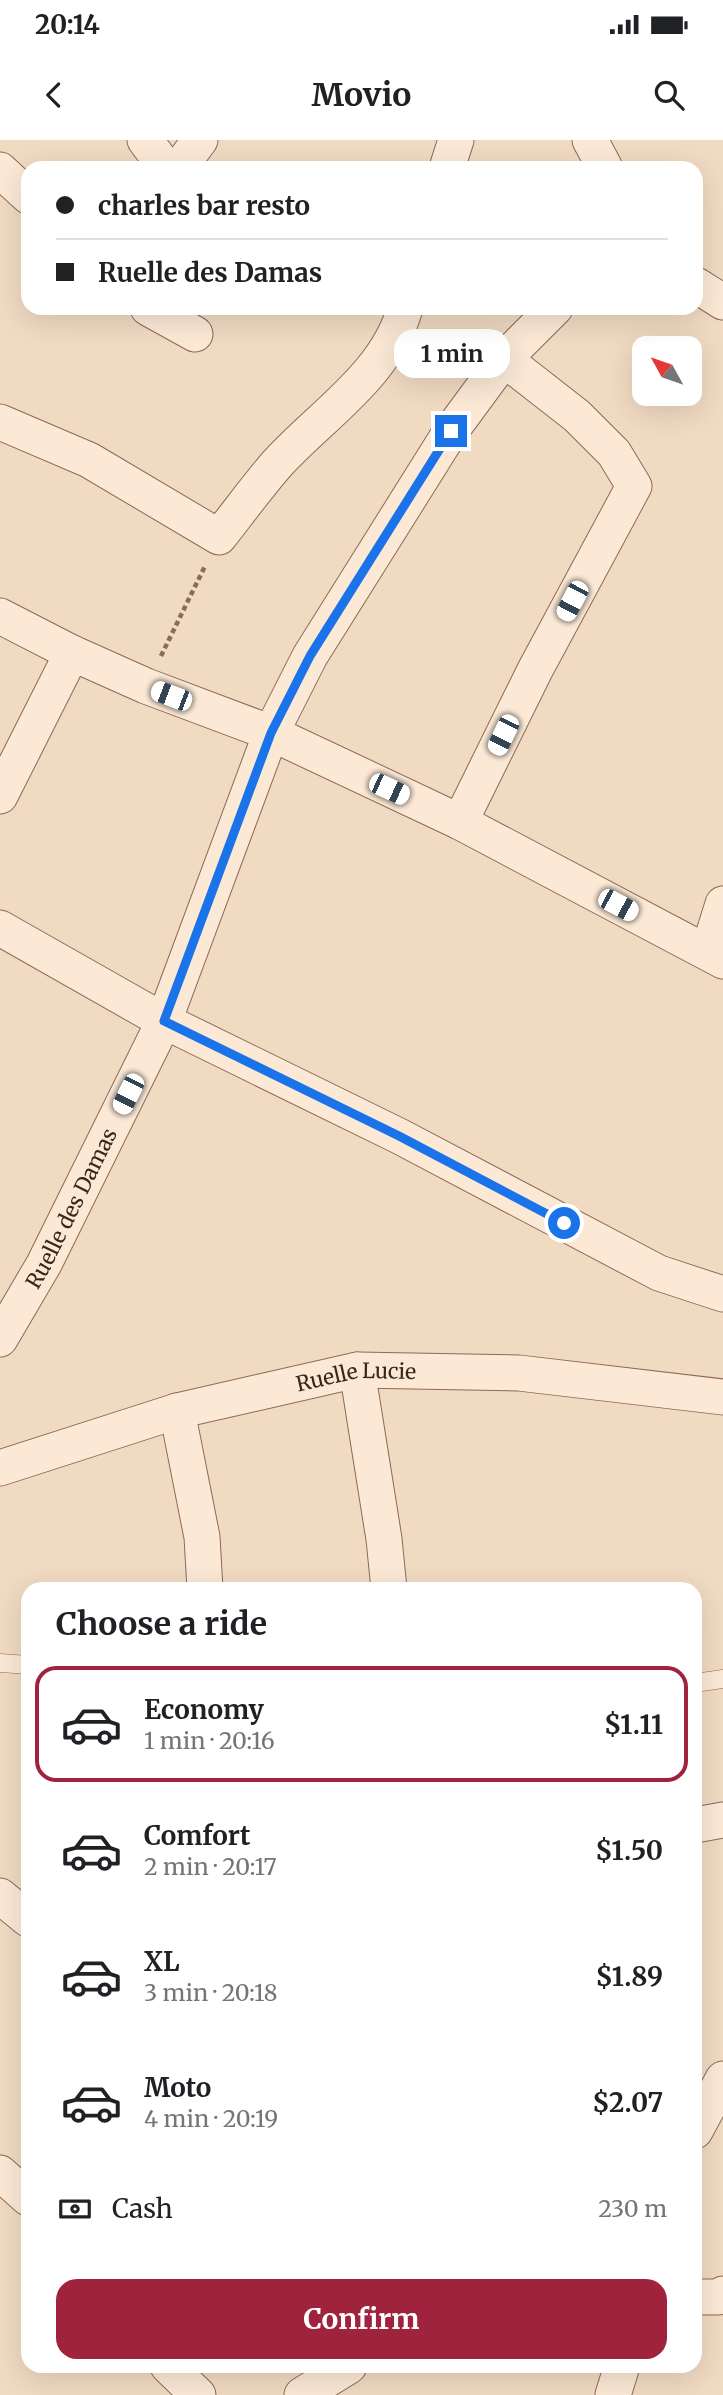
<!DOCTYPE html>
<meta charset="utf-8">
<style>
body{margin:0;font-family:Merriweather,serif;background:#f6f6f6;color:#202124;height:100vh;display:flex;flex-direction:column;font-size:26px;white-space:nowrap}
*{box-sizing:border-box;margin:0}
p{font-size:23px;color:#757577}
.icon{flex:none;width:38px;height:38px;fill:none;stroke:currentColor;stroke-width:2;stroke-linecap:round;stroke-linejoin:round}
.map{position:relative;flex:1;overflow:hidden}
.details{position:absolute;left:21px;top:1442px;width:681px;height:791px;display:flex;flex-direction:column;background:#fff;border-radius:21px;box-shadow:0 7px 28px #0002}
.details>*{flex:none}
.guide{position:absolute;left:21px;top:21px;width:682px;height:154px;border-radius:21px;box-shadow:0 7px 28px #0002;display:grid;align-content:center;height:154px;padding:0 35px;background:#fff}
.needle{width:46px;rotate:310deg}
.fabs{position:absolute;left:632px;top:196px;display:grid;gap:14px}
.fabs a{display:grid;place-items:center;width:70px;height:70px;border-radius:14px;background:#fff;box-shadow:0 7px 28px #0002;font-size:35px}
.end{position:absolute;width:32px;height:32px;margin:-16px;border:9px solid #1a73e8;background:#fff;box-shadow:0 0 0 4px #fff}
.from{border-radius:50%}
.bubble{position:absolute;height:49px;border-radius:21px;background:#fff;box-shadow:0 7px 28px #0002;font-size:23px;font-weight:700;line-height:49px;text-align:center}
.car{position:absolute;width:21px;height:42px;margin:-21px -10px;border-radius:9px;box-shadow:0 0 5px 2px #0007;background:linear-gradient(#fff 24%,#345 0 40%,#fff 0 76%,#345 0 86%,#fff 0)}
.guide b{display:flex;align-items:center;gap:24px;height:66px;font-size:26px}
.guide b+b{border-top:2px solid #e0e0e0}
.guide i{width:18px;height:18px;background:#202124}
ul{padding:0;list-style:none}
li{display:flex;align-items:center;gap:21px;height:116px;margin:0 14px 10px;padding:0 21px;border:4px solid transparent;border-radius:21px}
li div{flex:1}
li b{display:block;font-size:26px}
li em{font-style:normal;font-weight:700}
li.selected{border-color:#a0233d}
li>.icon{width:63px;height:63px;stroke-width:1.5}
h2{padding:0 35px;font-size:32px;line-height:84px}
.pay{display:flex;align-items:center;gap:18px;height:77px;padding:0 35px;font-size:26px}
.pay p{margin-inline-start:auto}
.primary-button{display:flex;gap:14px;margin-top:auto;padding:14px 35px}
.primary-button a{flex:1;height:80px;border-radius:21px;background:#a0233d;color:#fff;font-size:28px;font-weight:700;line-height:80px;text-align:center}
.status{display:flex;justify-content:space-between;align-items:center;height:49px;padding:0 35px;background:#fff;direction:ltr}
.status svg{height:19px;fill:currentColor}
header{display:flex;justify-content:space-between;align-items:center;height:91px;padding:0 35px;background:#fff;font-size:32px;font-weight:700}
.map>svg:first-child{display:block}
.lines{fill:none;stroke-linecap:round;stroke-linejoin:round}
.service-casing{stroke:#8c6958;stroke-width:19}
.minor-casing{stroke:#8c6958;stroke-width:37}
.path{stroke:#8c6958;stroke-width:4.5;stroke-dasharray:5 3.5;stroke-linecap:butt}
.service{stroke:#fbe9d6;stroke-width:18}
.minor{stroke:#fbe9d6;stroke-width:35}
.route{stroke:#1a73e8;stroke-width:9}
.labels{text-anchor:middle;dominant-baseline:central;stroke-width:5;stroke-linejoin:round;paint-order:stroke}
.street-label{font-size:21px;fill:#3b261d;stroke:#f8e6d2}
</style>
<div class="status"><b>20:14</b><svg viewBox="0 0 49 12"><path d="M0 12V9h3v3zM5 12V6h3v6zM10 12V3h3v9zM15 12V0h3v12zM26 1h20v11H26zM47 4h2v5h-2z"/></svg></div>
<header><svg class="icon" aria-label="back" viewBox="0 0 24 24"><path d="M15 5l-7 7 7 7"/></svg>Movio<svg class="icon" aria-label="search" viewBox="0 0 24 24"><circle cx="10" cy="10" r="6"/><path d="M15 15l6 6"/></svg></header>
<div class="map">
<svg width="723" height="2255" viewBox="0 0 723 2255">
<rect width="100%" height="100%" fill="#f1dac2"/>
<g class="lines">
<defs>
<g id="service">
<polyline points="0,1523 28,1525"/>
<polyline points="695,1543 723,1539"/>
</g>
<g id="minor">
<polyline points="145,0 166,28"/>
<polyline points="590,0 605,28"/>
<polyline points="179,28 200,0"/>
<polyline points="447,28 456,0"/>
<polyline points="0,30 28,56"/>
<polyline points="696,145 723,162"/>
<polyline points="148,168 195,194"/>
<path d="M0,282L89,320L219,397C238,373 256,348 276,325C320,276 387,235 405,168"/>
<polyline points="0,476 72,513 146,546 271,593 460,682 723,821"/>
<polyline points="0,656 72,513"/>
<polyline points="460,682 535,530 634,346 614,313 577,276 504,219"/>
<polyline points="0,788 164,881 399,996 659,1133 723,1154"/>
<polyline points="708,812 723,764"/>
<path id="s1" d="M0,1199L44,1124L164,881L271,593L310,516L451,291L504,219L555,168"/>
<polyline points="357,1230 384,1399 389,1449"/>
<polyline points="177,1271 202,1397 205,1449"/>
<path id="s2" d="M0,1328L177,1271L357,1230L519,1233L723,1257"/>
<polyline points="695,1685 723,1680"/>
<polyline points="0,1756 28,1779"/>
<polyline points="695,1991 723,1939"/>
<polyline points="0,2033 28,2058"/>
<polyline points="695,2157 719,2157 723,2154"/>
<polyline points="168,2226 198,2255"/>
<polyline points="302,2255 349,2226"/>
<polyline points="613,2255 622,2226"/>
</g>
</defs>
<use href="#service" class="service-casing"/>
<use href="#minor" class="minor-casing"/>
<polyline class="path" points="161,516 205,426"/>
<use href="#service" class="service"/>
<use href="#minor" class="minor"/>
</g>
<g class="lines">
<polyline class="route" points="451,291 310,516 271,593 164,881 399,996 564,1083"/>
</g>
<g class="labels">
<g class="street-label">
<text stroke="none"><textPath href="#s1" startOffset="149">Ruelle des Damas</textPath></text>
<text stroke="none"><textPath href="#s2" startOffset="369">Ruelle Lucie</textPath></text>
</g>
</g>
</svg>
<div class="fabs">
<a><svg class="needle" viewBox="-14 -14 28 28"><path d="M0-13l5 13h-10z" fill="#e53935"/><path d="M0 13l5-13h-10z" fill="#757577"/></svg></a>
</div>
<i class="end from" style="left:564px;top:1083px"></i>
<i class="end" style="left:451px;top:291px"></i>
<div class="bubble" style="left:394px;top:189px;width:116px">1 min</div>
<i class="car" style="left:572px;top:461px;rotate:208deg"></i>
<i class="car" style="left:171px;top:556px;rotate:291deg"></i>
<i class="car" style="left:503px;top:595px;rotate:206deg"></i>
<i class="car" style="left:389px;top:649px;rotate:115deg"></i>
<i class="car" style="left:618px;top:765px;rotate:118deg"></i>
<i class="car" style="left:128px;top:954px;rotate:207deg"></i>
<div class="guide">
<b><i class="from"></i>charles bar resto</b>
<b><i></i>Ruelle des Damas</b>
</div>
<section class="details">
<h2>Choose a ride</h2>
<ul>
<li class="selected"><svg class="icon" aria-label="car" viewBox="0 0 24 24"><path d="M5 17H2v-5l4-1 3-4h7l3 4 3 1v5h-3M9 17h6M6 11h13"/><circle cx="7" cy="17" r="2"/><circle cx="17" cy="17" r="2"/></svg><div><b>Economy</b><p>1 min · 20:16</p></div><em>$1.11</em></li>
<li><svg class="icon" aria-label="car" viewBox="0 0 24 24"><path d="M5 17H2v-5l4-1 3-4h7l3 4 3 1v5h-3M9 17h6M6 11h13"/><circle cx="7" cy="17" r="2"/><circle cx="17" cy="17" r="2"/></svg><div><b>Comfort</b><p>2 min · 20:17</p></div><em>$1.50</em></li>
<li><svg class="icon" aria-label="car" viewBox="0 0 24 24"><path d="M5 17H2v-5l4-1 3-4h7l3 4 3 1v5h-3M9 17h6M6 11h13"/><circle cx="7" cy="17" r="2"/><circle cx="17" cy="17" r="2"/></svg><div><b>XL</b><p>3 min · 20:18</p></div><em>$1.89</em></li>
<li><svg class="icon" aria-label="car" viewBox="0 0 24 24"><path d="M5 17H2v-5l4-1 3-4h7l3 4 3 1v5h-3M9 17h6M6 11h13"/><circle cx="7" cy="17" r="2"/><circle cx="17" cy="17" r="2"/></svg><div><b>Moto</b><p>4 min · 20:19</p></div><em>$2.07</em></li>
</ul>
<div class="pay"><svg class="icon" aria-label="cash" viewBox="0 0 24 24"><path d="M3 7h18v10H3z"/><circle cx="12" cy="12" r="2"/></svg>Cash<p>230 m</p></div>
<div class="primary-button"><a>Confirm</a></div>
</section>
</div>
